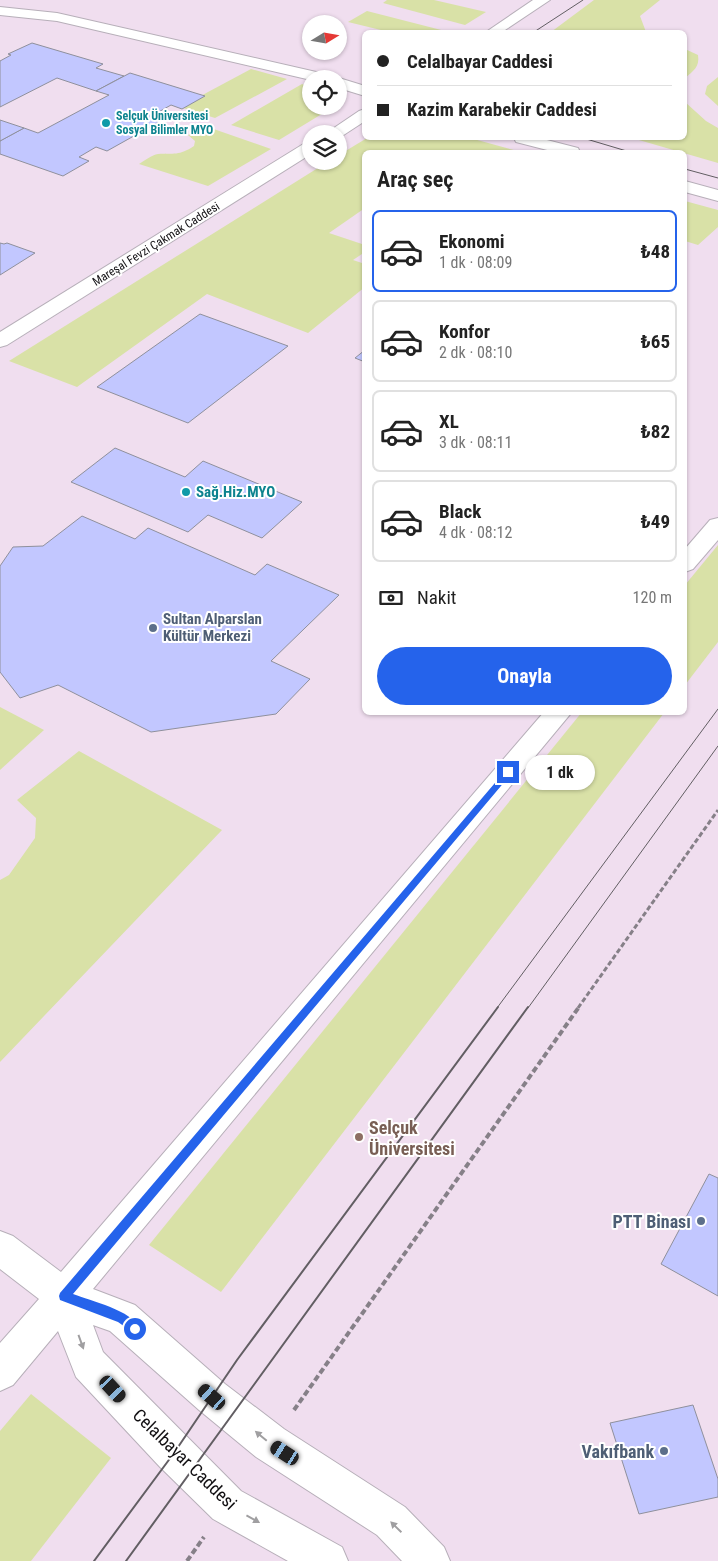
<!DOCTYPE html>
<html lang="tr">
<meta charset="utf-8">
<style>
body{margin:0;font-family:"Roboto Condensed",sans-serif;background:#f6f6f6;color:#222;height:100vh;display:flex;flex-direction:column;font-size:19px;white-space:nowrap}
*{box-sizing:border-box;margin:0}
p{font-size:16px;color:#767676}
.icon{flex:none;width:28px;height:28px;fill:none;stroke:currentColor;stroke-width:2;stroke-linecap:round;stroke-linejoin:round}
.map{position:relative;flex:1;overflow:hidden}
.drawer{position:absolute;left:362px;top:150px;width:325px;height:565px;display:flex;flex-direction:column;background:#fff;border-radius:8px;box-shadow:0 1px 4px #0004}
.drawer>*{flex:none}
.hud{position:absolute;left:362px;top:30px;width:325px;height:110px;border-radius:8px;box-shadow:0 1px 4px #0004;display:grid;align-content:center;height:110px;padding:0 15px;background:#fff}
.needle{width:32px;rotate:79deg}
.controls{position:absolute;left:302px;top:15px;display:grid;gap:10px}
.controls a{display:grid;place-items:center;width:45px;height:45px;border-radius:50%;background:#fff;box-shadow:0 1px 4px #0004;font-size:25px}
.end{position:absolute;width:22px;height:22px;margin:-11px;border:6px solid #2563eb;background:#fff;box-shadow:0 0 0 2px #fff}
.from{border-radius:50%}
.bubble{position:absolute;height:35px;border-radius:18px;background:#fff;box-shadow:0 1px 4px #0004;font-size:16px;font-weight:700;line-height:35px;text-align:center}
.car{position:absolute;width:15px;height:30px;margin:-15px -8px;border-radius:6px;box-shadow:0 0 4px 1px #0007;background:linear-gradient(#222 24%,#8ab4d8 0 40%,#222 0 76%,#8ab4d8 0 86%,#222 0)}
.hud b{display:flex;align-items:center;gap:18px;height:48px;font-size:19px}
.hud b+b{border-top:1px solid #e0e0e0}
.hud i{width:12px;height:12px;background:#222}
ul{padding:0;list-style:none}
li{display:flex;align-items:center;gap:15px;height:82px;margin:0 10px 8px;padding:0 5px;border:2px solid #e0e0e0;border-radius:8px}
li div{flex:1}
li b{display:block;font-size:19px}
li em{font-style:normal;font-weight:700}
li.selected{border-color:#2563eb}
li>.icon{width:45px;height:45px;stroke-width:1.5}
h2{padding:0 15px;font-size:22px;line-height:60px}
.pay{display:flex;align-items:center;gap:12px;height:55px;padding:0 15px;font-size:19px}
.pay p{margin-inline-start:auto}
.action{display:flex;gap:10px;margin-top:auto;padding:10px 15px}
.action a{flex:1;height:58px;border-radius:30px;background:#2563eb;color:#fff;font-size:20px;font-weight:700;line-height:58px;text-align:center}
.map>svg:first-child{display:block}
.education{fill:#f0deef;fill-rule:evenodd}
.green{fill:#d9e1a7}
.building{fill:#c2c7ff;stroke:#8f909c}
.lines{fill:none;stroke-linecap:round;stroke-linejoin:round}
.minor-casing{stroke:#b7afb9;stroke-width:2}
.tertiary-casing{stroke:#b7afb9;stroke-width:2}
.path-far1{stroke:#868088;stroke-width:3;stroke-dasharray:5 2.5;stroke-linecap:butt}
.path{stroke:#868088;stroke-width:4;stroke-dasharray:6 3;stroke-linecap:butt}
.minor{fill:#fff;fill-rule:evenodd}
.tertiary{fill:#fff;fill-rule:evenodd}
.tram-far1{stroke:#625e63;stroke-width:1}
.tram{stroke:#625e63;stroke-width:2}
.oneway{fill:#a09fa1}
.route{fill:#2563eb}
.culture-dot{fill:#0f9aa8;stroke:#fff;stroke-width:2}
.service-dot{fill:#5c6f8a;stroke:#fff;stroke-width:2}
.education-dot{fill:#8d6e63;stroke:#fff;stroke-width:2}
.labels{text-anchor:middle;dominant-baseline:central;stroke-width:4;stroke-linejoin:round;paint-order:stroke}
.far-culture-label{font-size:12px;font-weight:bold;fill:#0d838f;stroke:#fff;text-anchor:start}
.far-street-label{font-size:12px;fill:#121013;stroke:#fff}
.culture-label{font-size:15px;font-weight:bold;fill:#0d838f;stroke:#fff;text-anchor:start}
.service-label{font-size:15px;font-weight:bold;fill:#4e5e75;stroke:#fff;text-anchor:start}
.near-education-label{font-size:18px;font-weight:bold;fill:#785e54;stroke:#fff;text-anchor:start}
.near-service-label{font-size:18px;font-weight:bold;fill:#4e5e75;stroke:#fff;text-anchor:end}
.near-street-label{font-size:18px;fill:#121013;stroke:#fff}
</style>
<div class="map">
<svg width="718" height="1561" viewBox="0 0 718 1561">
<rect width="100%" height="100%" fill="#f4ebf6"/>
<path class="education" d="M0,0H718V1561H0ZM311,24H339V51H311ZM365,32H685V138H365ZM311,79H339V106H311ZM311,134H339V161H311ZM365,152H685V712H365Z"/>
<g class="green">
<polygon points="387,0 434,0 486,12 465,25 383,3"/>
<polygon points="594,0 660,0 640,16 646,32 551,32"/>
<polygon points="367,11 449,32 389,32 348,22"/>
<path d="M685,49L698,55C700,67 693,71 685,78Z"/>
<polygon points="251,69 287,79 215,118 180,107"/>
<polygon points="718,77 718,106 705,94 707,86"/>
<polygon points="302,84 311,87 311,106 335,106 279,140 231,125"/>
<polygon points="685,102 706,121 718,128 718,163 632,138 685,138"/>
<path d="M205,126L271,149L208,186L139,164C144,161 152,155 158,154C174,153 179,156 194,146L195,141L188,135Z"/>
<polygon points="367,138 470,138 521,152 365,152 365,208 329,233 365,245 365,252 353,260 365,264 365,287 308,333 207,294 77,387 9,361 329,161 339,161 339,155"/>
<polygon points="685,201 718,210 718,227 698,245 685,241"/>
<polygon points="718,545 718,642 685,685 685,585"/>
<polygon points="0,707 44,730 0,770"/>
<polygon points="582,712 664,713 221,1292 149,1245"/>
<polygon points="79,751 222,830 0,1062 0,880 9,875 35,838 36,818 17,800"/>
<polygon points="31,1394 111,1458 31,1561 0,1561 0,1431"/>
</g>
<g class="building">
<polygon points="32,43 103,64 96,68 124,76 96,91 57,78 0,107 0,61 11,55 8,54"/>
<polygon points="130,73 205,96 182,109 171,105 155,114 166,118 107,151 96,147 79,157 89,161 63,176 0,154 0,141 24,128 38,133 109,95 96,91"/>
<polygon points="0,120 24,128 0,141"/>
<polygon points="0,243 4,244 7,243 35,253 0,275"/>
<polygon points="200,314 288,346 188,423 97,387"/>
<polygon points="365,350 365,362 355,358"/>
<polygon points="115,448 185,477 203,461 302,502 262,538 208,515 188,532 71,482"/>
<polygon points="82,516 135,539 148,528 255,575 267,564 339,595 271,661 310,679 276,714 151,732 58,685 20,698 0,672 0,566 13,547 43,546"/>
<polygon points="709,1174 718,1178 718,1296 661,1264"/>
<polygon points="693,1405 718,1479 718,1497 639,1514 610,1423"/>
</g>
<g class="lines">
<defs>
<g id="minor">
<polygon points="0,7 57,13 325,74 331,76 333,79 311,79 311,80 57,21 0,15"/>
<polygon points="339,78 365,86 365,96 339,88 339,79 337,79"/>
</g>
<g id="tertiary">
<polygon points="533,0 550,0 502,32 486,32"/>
<polygon points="365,109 365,121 339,138 339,134 325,134 359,111"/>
<polygon points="514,138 539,138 578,148 580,152 555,152 516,142"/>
<polygon points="311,142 311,154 7,345 0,347 0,332 305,143"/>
<polygon points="685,181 718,190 718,201 685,192"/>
<polygon points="718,518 718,540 693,569 685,572 685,549 710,520"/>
<polygon points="544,712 572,712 93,1289 135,1305 225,1384 284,1429 405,1507 444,1547 450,1561 402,1561 377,1535 256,1457 199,1410 110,1331 93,1325 103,1352 241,1491 342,1547 348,1561 288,1561 213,1519 160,1467 76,1377 58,1331 13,1385 0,1391 0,1343 39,1299 0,1269 0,1231 13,1236 61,1272"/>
</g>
</defs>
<use href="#minor" class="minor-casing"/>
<use href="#tertiary" class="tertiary-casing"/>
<polyline class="path-far1" points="578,1008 718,810"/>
<g class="path">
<polyline points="294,1410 579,1007"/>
<polyline points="187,1561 204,1537"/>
</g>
<use href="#minor" class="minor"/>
<use href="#tertiary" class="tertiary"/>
<g class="tram-far1">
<polyline points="534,32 583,0"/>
<polyline points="583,138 630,152"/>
<polyline points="685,169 718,178"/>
<polyline points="497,1008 718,709"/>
<polyline points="528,1008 718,746"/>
</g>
<g class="tram">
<polyline points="94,1561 174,1453 237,1360 498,1007"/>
<polyline points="126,1561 528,1007"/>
</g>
</g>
<defs><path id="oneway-solid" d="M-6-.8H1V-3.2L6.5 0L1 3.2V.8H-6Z" transform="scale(1.25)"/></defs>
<g class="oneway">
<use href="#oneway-solid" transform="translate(81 1342) rotate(70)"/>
<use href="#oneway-solid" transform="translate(261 1436) rotate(-140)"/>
<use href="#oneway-solid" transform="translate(253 1519) rotate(29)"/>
<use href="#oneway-solid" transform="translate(396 1527) rotate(-136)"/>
</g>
<path class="route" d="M508,769L513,772L511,774L73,1294C91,1301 132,1310 140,1329L139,1333L135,1334L118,1322L60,1300L59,1296L60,1293L506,770Z"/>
<g class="culture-dot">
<circle cx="106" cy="123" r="5"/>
<circle cx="186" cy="492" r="5"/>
</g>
<g class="service-dot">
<circle cx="153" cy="628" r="5"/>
<circle cx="701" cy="1221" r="5"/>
<circle cx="664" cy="1451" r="5"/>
</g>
<circle class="education-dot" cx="359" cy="1137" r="5"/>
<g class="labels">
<g class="far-culture-label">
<text x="116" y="116">Selçuk Üniversitesi<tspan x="116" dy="14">Sosyal Bilimler MYO</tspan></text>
</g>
<g class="far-street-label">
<text transform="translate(156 244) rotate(-32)">Mareşal Fevzi Çakmak Caddesi</text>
</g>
<g class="culture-label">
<text x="196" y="492">Sağ.Hiz.MYO</text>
</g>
<g class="service-label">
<text x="163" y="619">Sultan Alparslan<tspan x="163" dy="17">Kültür Merkezi</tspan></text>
</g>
<g class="near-education-label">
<text x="369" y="1127">Selçuk<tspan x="369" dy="21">Üniversitesi</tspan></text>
</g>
<g class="near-service-label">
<text x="691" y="1221">PTT Binası</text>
<text x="654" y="1451">Vakıfbank</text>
</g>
<g class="near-street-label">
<text transform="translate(185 1459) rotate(44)">Celalbayar Caddesi</text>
</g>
</g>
</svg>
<div class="controls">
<a><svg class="needle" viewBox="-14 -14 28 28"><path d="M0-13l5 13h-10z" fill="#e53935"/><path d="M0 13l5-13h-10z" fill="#767676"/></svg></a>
<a><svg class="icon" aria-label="locate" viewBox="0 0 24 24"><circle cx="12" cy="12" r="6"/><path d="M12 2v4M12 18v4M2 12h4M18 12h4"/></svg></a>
<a><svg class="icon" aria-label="layers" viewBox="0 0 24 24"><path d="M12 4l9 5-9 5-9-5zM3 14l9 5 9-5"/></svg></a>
</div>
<i class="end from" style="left:135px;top:1329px"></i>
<i class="end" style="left:508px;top:772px"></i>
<div class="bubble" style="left:525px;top:755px;width:70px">1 dk</div>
<i class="car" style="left:113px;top:1389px;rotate:137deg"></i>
<i class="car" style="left:212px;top:1397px;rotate:311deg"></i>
<i class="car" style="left:285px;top:1453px;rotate:303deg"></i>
<div class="hud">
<b><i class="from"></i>Celalbayar Caddesi</b>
<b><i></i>Kazim Karabekir Caddesi</b>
</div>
<section class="drawer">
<h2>Araç seç</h2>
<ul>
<li class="selected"><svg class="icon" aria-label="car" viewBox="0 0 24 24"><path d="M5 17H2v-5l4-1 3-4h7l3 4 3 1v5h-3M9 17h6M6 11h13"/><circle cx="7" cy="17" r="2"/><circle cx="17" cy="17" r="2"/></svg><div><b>Ekonomi</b><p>1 dk · 08:09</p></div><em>₺48</em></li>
<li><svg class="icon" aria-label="car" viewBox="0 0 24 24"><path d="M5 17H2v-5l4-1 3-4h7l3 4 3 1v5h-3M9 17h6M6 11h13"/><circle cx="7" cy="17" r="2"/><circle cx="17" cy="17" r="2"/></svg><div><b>Konfor</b><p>2 dk · 08:10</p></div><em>₺65</em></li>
<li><svg class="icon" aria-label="car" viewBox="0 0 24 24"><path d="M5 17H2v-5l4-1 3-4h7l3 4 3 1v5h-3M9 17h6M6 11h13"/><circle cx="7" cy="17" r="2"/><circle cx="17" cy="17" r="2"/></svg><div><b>XL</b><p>3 dk · 08:11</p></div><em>₺82</em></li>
<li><svg class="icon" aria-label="car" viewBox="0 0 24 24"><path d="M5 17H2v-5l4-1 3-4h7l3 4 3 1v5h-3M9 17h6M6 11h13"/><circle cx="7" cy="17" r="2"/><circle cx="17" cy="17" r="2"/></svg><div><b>Black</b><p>4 dk · 08:12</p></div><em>₺49</em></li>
</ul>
<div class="pay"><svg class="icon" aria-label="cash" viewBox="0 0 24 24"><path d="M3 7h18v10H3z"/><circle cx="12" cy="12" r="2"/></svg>Nakit<p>120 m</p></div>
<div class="action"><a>Onayla</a></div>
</section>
</div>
